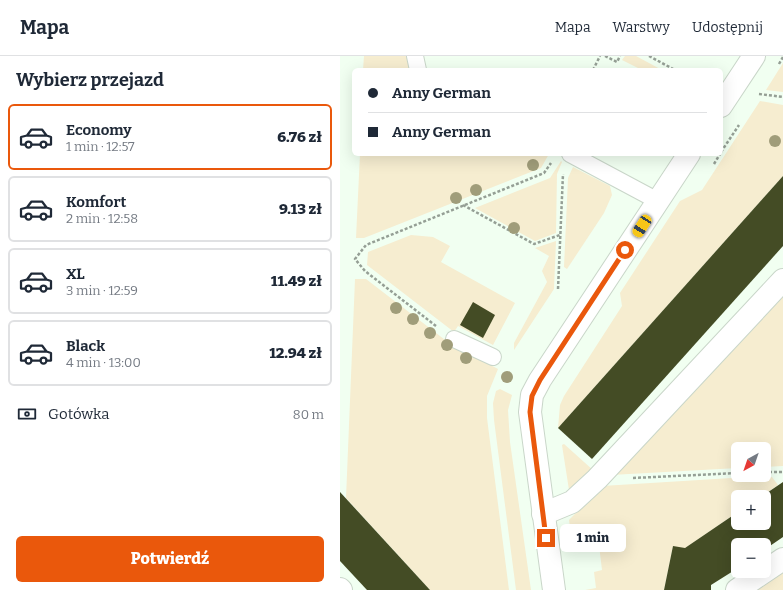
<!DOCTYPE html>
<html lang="pl">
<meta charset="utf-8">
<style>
body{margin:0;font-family:Bitter,serif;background:#f2f2f3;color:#1f2937;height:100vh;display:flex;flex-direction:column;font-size:15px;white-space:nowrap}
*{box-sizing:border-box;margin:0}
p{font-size:13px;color:#747a83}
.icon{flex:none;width:22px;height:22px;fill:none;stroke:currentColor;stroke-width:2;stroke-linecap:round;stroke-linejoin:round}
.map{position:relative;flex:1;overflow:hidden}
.side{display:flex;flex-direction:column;background:#fff;width:340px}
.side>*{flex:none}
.banner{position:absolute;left:12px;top:12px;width:371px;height:88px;border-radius:6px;box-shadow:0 4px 16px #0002;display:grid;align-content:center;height:88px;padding:0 16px;background:#fff}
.needle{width:26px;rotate:220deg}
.fabs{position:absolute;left:391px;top:386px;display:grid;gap:8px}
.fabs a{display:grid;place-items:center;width:40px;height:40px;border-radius:6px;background:#fff;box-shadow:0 4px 16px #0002;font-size:20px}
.end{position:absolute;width:18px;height:18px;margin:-9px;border:5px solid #ea580c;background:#fff;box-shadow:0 0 0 2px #fff}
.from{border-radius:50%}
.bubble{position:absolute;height:28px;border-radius:6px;background:#fff;box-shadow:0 4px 16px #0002;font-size:13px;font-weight:800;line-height:28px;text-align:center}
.car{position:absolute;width:12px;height:24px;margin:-12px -6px;border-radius:5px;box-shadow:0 0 3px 1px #0007;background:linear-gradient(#f5c518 24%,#345 0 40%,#f5c518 0 76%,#345 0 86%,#f5c518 0)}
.banner b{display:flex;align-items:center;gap:14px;height:38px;font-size:15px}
.banner b+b{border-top:1px solid #e0e1e3}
.banner i{width:10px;height:10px;background:#1f2937}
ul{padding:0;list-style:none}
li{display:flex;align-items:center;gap:12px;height:66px;margin:0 8px 6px;padding:0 8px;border:2px solid #e0e1e3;border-radius:6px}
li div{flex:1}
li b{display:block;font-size:15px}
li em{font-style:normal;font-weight:800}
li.on{border-color:#ea580c}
li>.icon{width:36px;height:36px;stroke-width:1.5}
h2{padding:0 16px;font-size:18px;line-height:48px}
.pay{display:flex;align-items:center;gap:10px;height:44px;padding:0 16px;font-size:15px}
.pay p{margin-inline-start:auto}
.cta{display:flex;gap:8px;margin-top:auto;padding:8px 16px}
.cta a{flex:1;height:46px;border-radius:6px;background:#ea580c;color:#fff;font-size:16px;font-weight:800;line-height:46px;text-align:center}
header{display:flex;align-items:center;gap:24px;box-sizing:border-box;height:56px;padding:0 20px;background:#fff;border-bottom:1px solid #e0e1e3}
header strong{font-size:19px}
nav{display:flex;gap:22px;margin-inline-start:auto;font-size:14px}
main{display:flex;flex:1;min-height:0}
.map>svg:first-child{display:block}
.grass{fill:#f6edd0}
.building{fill:#444c25}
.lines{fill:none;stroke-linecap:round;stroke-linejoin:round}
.service-casing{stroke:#c9d6c9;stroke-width:18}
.pedestrian-casing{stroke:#c9d6c9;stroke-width:24}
.minor-casing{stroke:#c9d6c9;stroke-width:24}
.path{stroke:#959f95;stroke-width:2.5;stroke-dasharray:3 2;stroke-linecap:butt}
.service{stroke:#fff;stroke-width:16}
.pedestrian{stroke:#fff;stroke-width:22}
.minor{stroke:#fff;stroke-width:22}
.tree{fill:#a09d7a}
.route{stroke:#ea580c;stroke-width:5}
</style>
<header>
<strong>Mapa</strong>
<nav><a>Mapa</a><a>Warstwy</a><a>Udostępnij</a></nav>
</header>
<main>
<section class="side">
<h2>Wybierz przejazd</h2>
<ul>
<li class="on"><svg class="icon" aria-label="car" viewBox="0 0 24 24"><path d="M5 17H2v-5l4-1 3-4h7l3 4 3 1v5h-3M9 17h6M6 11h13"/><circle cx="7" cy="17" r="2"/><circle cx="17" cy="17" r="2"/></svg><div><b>Economy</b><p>1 min · 12:57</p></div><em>6.76 zł</em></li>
<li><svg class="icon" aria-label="car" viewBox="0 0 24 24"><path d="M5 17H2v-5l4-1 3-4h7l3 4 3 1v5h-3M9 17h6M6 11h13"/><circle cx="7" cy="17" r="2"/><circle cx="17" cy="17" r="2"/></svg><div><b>Komfort</b><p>2 min · 12:58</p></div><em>9.13 zł</em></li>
<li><svg class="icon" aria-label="car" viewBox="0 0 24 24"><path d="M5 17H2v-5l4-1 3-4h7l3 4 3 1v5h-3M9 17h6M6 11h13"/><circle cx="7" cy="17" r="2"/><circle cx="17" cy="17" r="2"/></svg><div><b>XL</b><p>3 min · 12:59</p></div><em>11.49 zł</em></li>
<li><svg class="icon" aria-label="car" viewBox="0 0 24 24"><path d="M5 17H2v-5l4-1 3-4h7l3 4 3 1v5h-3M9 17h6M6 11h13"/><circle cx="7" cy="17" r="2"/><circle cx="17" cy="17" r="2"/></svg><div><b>Black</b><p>4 min · 13:00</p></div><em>12.94 zł</em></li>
</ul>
<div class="pay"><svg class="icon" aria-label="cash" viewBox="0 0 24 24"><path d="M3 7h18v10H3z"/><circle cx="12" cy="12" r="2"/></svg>Gotówka<p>80 m</p></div>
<div class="cta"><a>Potwierdź</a></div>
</section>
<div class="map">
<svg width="443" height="534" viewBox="0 0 443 534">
<rect width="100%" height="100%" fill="#f1fff1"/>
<g class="grass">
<polygon points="24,0 69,0 69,14 23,14"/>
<polygon points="285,0 296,0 322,14 302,14 282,4"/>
<polygon points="443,7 443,36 426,34"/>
<polygon points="420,45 443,49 443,120 218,372 220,349 224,340 282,250 280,237 340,145 362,134"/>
<polygon points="20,98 209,98 201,112 24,182 16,182"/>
<polygon points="221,105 222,106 217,118 216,177 195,185 135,152 210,122"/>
<polygon points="233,111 270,130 272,139 264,157 227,213 224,211 228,122"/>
<polygon points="71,179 93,181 110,190 101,206 175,247 153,289 118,270 114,276 27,209 28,196"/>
<polygon points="216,185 214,233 174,294 174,287 207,226 202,215 209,200 195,192"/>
<polygon points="15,223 26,223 109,287 158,313 147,340 147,362 169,534 90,534 6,442"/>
<polygon points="443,237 443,410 424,411 424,393 398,393 398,412 271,419"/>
<polygon points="160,333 172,339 168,354 170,386 191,534 176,534 154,364 153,347 156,335"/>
<polygon points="224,388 254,415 239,433 229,434 222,389"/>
<polygon points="425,420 432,421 438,429 421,441 398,441 398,456 341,495 334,494 334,490 333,490 324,534 245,534 256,532 254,516 262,514 259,489 233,493 229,464 262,430"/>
<polygon points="443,514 443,534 413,534"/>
</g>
<g class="building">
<polygon points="443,120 443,190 252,403 218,372"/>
<polygon points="133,246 155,259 143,282 120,269"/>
<polygon points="443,426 443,481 424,494 424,489 398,489 398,512 371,529 371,534 324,534 333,490 345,492 398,456 398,467 424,467 424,441 421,441"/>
<polygon points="0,436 90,534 27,534 0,505"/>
</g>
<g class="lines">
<defs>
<g id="service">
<polyline points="75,0 78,14"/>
<polyline points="230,98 318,145"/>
<polyline points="114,283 153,301"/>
</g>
<g id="pedestrian">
<polyline points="203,458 232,446 257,423 443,224"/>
<polyline points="397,534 443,503"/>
</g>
<g id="minor">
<polyline points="381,50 414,0"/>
<polyline points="0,533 1,534"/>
<polyline points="214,534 190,356 192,339 200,324 349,98"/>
</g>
</defs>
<use href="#service" class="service-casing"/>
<use href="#pedestrian" class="pedestrian-casing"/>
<use href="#minor" class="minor-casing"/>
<g class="path">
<polyline points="265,0 277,6 280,0"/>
<polyline points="309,0 335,14"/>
<polyline points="439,8 443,1"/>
<polyline points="253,14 260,0"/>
<polyline points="419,38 443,41"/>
<polyline points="381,96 399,69"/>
<polyline points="374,108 380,98"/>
<polyline points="123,149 194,188 220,179"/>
<polyline points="218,233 223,118"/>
<polyline points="96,270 25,215 15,203 26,189 204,117 211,107"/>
<polyline points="424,416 443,416"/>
<polyline points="293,422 398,417"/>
</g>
<use href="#service" class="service"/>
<use href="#pedestrian" class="pedestrian"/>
<use href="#minor" class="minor"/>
</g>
<g class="tree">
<circle cx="435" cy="85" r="6"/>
<circle cx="193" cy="109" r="6"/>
<circle cx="136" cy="134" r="6"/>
<circle cx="116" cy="142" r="6"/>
<circle cx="174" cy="172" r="6"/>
<circle cx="56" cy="252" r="6"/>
<circle cx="73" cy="263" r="6"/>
<circle cx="90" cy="277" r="6"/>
<circle cx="107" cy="289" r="6"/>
<circle cx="126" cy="302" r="6"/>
<circle cx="167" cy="321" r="6"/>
</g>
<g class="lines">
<polyline class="route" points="206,482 190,356 192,340 200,324 285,194"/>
</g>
</svg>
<div class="fabs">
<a><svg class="needle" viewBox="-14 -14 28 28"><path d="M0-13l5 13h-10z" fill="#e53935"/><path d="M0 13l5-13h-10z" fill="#747a83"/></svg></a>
<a>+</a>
<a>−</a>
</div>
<i class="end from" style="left:285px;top:194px"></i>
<i class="end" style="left:206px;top:482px"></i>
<div class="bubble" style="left:220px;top:468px;width:66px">1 min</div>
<i class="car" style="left:302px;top:170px;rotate:213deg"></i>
<div class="banner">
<b><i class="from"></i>Anny German</b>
<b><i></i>Anny German</b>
</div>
</div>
</main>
